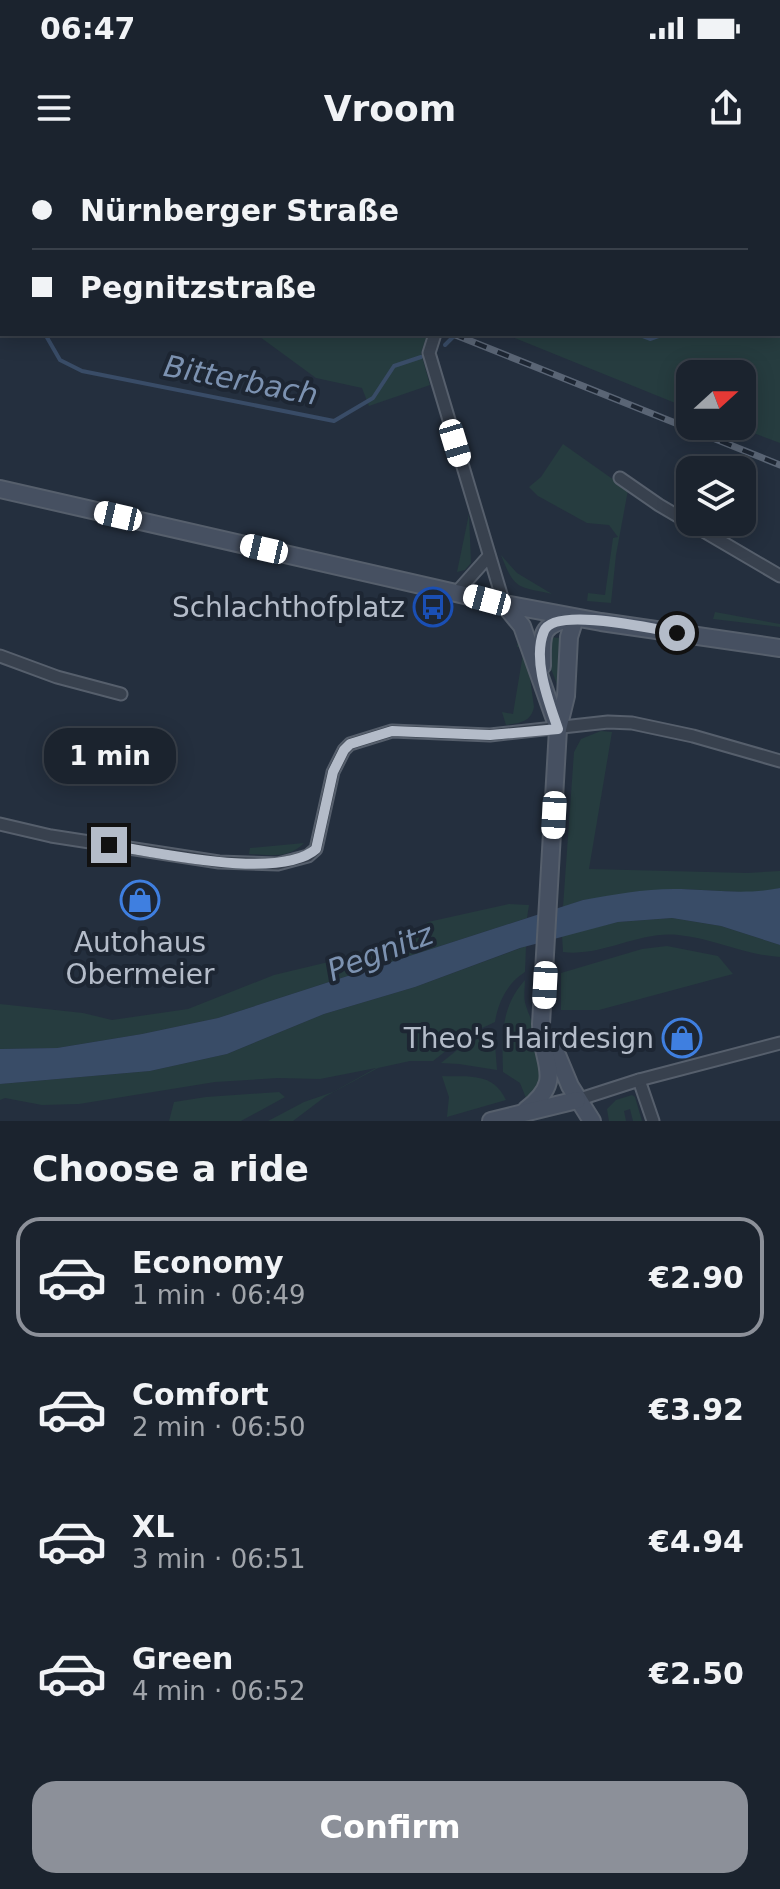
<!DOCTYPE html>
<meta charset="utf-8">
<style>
body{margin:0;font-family:"DejaVu Sans",sans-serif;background:#282f3a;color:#f1f3f6;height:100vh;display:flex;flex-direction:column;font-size:30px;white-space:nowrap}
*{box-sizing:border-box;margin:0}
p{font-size:26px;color:#a0a4aa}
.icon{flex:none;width:44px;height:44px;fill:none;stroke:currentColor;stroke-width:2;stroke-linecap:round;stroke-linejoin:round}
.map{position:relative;height:961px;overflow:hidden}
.sheet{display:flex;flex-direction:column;background:#1b232e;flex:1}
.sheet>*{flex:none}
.top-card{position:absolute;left:0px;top:0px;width:780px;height:176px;box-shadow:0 4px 20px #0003,0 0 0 2px #39404a;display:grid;align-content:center;height:176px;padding:0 32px;background:#1b232e}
.needle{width:52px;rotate:69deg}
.fabs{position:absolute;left:676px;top:200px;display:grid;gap:16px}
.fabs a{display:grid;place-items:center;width:80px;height:80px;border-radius:16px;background:#1b232e;box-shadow:0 4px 20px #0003,0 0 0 2px #39404a;font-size:40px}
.end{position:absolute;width:36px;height:36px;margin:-18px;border:10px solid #b4bcc9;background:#111;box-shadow:0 0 0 4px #111}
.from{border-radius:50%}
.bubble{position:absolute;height:56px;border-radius:24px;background:#1b232e;box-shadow:0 4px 20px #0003,0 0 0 2px #39404a;font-size:26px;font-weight:700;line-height:56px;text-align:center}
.car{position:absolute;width:24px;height:48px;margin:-24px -12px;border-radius:10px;box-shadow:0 0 6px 2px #0007;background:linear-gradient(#fff 24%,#345 0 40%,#fff 0 76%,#345 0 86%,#fff 0)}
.top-card b{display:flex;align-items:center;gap:28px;height:76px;font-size:30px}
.top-card b+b{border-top:2px solid #39404a}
.top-card i{width:20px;height:20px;background:#f1f3f6}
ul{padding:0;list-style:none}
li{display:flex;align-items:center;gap:24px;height:120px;margin:0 16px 12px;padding:0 16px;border:4px solid transparent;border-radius:24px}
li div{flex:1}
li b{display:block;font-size:30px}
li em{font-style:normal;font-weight:700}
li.active{border-color:#8c9099}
li>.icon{width:72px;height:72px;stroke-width:1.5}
h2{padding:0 32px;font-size:36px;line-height:96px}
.action{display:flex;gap:16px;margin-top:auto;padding:16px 32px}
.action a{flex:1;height:92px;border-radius:24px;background:#8c9099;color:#fff;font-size:32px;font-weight:700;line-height:92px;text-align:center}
.status{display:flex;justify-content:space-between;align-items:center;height:56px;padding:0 40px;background:#1b232e;direction:ltr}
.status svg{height:22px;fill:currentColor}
header{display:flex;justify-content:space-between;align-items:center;height:104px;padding:0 32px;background:#1b232e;font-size:36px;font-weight:700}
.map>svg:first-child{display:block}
.green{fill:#263c3f}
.water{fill:#394c67}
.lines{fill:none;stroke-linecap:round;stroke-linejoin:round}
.stream{stroke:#394c67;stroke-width:4}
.minor-casing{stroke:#565f6c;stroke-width:15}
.secondary-casing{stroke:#565f6c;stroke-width:20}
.minor{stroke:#38414e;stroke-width:11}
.secondary{stroke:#465061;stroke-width:16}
.rail-casing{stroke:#5a6575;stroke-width:7}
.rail{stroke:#1d2633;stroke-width:4;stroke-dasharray:12;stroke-linecap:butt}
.route{stroke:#b4bcc9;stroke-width:10}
.labels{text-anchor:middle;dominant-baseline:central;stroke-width:8;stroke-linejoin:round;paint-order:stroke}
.poi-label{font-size:28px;fill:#b4bcc9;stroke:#1d2633;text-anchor:end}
.water-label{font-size:30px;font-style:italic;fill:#7c92b1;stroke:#1d2633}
</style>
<div class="status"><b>06:47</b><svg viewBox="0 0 49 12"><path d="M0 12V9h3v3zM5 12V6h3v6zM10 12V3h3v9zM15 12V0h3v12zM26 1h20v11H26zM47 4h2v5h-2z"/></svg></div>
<header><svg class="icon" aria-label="menu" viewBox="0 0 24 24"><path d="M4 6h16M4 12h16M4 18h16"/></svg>Vroom<svg class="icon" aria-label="share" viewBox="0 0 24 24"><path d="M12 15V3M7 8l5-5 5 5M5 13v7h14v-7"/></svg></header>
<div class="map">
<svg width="780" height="961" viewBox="0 0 780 961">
<rect width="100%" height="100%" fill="#242f3e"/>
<g class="green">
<polygon points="100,0 301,0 303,2 105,2"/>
<polygon points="621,0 780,0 780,283 735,266 742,266 742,214 705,214 716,197 703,214 690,214 690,249 505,174 778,174 778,2 619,2"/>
<polygon points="256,174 376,174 381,176 387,174 423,174 427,175 421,193 430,225 369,246 362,228 316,218"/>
<polygon points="563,284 628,330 616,395 611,443 587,441 588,433 605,435 613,378 618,377 609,365 587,363 538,336 529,327 541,317"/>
<polygon points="469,354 471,403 465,410 457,412"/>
<path d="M501,395L517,413L552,434C516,426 515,430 501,395Z"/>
<polygon points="715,452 780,464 780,467 713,459"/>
<path d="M519,474L526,489L534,547C531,562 520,563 506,565L502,552L513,554L524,488L517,487Z"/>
<polygon points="548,477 561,478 560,532 546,496"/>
<polygon points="601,571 612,572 589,709 747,713 780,711 780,728 758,733 683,729 583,740 563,747 574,592 581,579"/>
<path d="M304,683C289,699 269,695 249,694L250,688Z"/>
<polygon points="509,744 529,745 527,758 218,858 142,874 57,888 0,889 0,844 83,853 112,860 188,849 274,815 341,799 404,779 428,762"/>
<path d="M672,758L721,766L780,785V797C744,795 713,778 678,775C638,771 603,797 563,792L562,775L618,762Z"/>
<path d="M526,786L525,812C507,823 498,843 495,862L465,876L433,901H410L378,908L326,936L293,961H268L304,942L333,932L376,908L320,919L278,918L215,922L79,944L42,945L5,938L0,940V924L150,911L227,894L324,854L415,827Z"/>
<polygon points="667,786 718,796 733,814 599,850 561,850 561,813 642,789"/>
<path d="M525,820C525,828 523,838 526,846C535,871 558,923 526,938L520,923L503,912C502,877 500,848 525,820Z"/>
<polygon points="494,871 497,910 459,904 441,903 461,887"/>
<path d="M442,916C469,917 493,912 506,940L447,957L449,937Z"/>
<polygon points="279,932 285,937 241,961 169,961 174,942 206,937"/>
<polygon points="632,935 635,937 642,961 633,961 630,949 624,951 626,961 609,961 607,949 616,940"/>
</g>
<path class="water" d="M780,728V785L721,766L672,758L618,762L520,788L415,827L324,854L227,894L150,911L0,924V889L57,888L142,874L218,858L583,740C616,734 648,728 681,729C715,730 746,735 780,728Z"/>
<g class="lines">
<g class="stream">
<polyline points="749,2 750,0"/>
<polyline points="0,155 2,155"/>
<polyline points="45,174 60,200 82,211 334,261 373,238 394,206 421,197"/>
<polyline points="637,174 650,179 664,174"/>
<polyline points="445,185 456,174"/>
</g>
<defs>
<g id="minor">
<polyline points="313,0 316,2"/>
<polyline points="406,0 406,2"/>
<polyline points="435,174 429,193 504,444"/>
<polyline points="620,318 659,345 780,416"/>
<polyline points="457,432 489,396"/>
<polyline points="0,496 57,517 121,534"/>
<polyline points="0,664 51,676 219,702 278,704 308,696 316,689 333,612 344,590 350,584 392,571 490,575 608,562 632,563 693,576 780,601"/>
<polyline points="639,920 653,961"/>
<polyline points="577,940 639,920 780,883"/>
</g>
<g id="secondary">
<polyline points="0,329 504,444 601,462 780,488"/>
<polyline points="504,444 522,466 558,568"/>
<path d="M542,506C542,477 538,465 570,459"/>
<polyline points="550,878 570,926 592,961"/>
<path d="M526,950C566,919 541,905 541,864L558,569L566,536L569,477L575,458"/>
<polyline points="491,961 577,940"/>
</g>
</defs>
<use href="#minor" class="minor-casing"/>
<use href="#secondary" class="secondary-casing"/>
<use href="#minor" class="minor"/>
<use href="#secondary" class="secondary"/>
<defs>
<g id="rail">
<polyline points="20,0 25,2"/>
<polyline points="49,0 53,2"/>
<polyline points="453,174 780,305"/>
</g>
</defs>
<use href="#rail" class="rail-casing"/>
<use href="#rail" class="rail"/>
</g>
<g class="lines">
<path class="route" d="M109,685C156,692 280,721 316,689L333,612L344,590L350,584L392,571L490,575L558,569C549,542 532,500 544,471C555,446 653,469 677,473"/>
</g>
<defs>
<symbol id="bus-ring" viewBox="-11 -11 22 22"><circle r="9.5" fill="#1d2633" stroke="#1a4fb4" stroke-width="1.5"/><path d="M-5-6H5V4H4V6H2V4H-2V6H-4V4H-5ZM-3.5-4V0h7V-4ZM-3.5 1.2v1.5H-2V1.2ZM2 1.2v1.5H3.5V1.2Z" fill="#1a4fb4"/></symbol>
<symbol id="shop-ring" viewBox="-11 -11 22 22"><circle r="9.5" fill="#1d2633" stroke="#3f7fe0" stroke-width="1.5"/><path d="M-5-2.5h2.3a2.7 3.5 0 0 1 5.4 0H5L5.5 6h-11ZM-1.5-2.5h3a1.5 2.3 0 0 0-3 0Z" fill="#3f7fe0"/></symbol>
</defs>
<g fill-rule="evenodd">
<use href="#bus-ring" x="411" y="425" width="44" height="44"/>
<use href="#shop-ring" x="118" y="718" width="44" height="44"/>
<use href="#shop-ring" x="660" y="856" width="44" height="44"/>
</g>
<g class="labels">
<g class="poi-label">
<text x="405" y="447">Schlachthofplatz</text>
<text x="140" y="782" text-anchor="middle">Autohaus<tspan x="140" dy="32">Obermeier</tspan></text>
<text x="654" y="878">Theo's Hairdesign</text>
</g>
<g class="water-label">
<text transform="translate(241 220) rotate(11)">Bitterbach</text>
<text transform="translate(380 792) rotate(-21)">Pegnitz</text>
</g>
</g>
</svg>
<div class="fabs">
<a><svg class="needle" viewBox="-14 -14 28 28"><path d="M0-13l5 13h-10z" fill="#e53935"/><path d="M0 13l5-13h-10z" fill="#a0a4aa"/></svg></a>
<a><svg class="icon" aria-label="layers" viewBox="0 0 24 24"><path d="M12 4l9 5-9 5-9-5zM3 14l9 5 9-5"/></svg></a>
</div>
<i class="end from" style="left:677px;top:473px"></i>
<i class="end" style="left:109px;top:685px"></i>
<div class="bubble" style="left:44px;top:568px;width:132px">1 min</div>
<i class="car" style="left:455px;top:283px;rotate:163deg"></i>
<i class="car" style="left:118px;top:356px;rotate:283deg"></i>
<i class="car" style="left:264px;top:389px;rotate:283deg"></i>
<i class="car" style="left:487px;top:440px;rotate:285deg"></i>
<i class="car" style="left:554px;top:655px;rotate:183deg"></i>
<i class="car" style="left:545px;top:825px;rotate:183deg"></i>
<div class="top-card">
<b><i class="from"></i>Nürnberger Straße</b>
<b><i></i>Pegnitzstraße</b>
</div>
</div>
<section class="sheet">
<h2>Choose a ride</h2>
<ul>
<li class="active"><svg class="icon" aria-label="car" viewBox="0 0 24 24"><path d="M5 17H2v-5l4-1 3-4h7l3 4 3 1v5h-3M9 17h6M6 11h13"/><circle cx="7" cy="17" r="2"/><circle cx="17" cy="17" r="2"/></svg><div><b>Economy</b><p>1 min · 06:49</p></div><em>€2.90</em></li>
<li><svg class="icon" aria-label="car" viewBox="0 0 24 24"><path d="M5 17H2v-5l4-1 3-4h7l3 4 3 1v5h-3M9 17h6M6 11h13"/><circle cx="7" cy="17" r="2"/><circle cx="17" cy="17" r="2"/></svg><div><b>Comfort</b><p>2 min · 06:50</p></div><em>€3.92</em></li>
<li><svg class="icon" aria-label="car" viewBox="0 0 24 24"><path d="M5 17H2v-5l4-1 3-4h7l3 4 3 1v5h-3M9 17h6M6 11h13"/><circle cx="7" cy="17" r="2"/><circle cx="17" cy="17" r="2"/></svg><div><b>XL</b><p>3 min · 06:51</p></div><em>€4.94</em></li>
<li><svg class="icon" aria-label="car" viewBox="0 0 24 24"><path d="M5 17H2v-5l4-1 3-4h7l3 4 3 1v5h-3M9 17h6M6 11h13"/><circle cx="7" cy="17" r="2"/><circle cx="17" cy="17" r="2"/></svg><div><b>Green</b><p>4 min · 06:52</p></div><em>€2.50</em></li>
</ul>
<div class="action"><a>Confirm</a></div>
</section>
